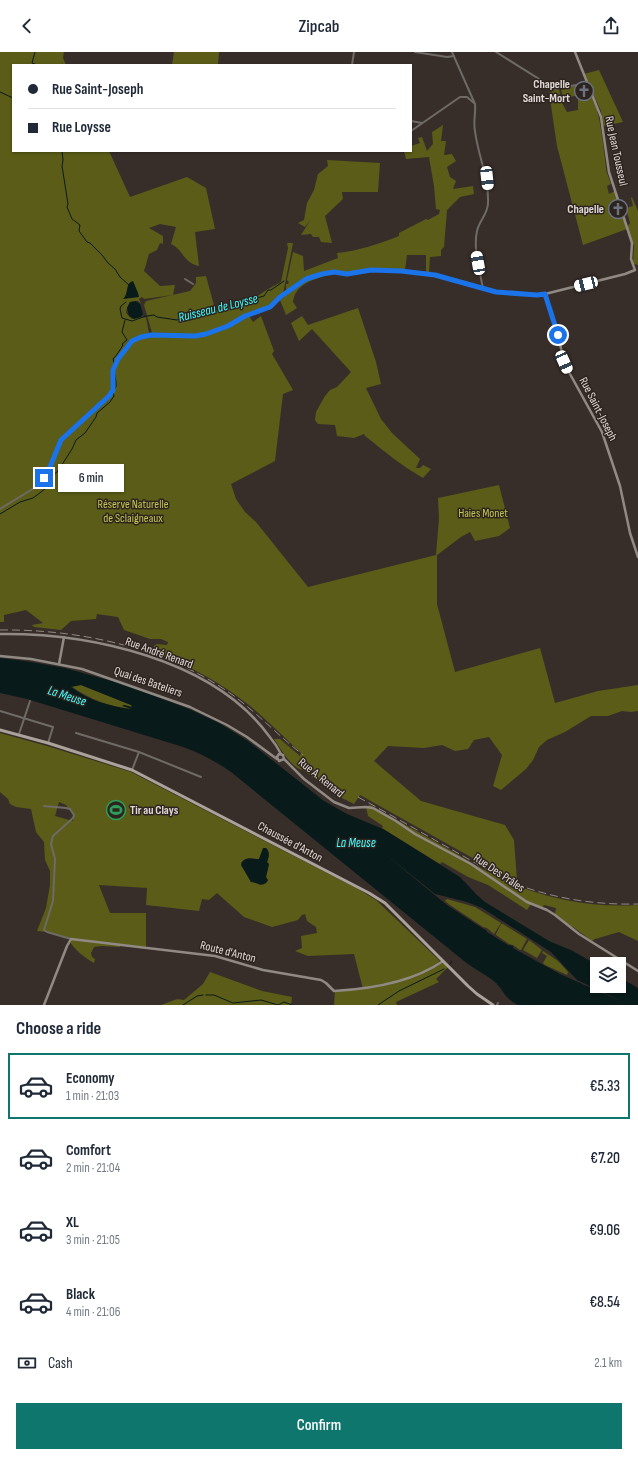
<!DOCTYPE html>
<meta charset="utf-8">
<style>
body{margin:0;font-family:"Sofia Sans Condensed",sans-serif;background:#f6f6f7;color:#1f2937;height:100vh;display:flex;flex-direction:column;font-size:15px;white-space:nowrap}
*{box-sizing:border-box;margin:0}
p{font-size:13px;color:#747a83}
.icon{flex:none;width:22px;height:22px;fill:none;stroke:currentColor;stroke-width:2;stroke-linecap:round;stroke-linejoin:round}
.map{position:relative;height:953px;overflow:hidden}
.sheet{display:flex;flex-direction:column;background:#fff;flex:1}
.sheet>*{flex:none}
.banner{position:absolute;left:12px;top:12px;width:400px;height:88px;border-radius:0px;box-shadow:0 1px 3px #0004;display:grid;align-content:center;height:88px;padding:0 16px;background:#fff}
.tools{position:absolute;left:590px;top:905px;display:grid;gap:8px}
.tools a{display:grid;place-items:center;width:36px;height:36px;border-radius:0px;background:#fff;box-shadow:0 1px 3px #0004;font-size:20px}
.end{position:absolute;width:18px;height:18px;margin:-9px;border:5px solid #1a73e8;background:#fff;box-shadow:0 0 0 2px #fff}
.from{border-radius:50%}
.bubble{position:absolute;height:28px;border-radius:0px;background:#fff;box-shadow:0 1px 3px #0004;font-size:13px;font-weight:600;line-height:28px;text-align:center}
.car{position:absolute;width:12px;height:24px;margin:-12px -6px;border-radius:5px;box-shadow:0 0 3px 1px #0007;background:linear-gradient(#fff 24%,#345 0 40%,#fff 0 76%,#345 0 86%,#fff 0)}
.banner b{display:flex;align-items:center;gap:14px;height:38px;font-size:15px}
.banner b+b{border-top:1px solid #e0e1e3}
.banner i{width:10px;height:10px;background:#1f2937}
ul{padding:0;list-style:none}
li{display:flex;align-items:center;gap:12px;height:66px;margin:0 8px 6px;padding:0 8px;border:2px solid transparent;border-radius:0px}
li div{flex:1}
li b{display:block;font-size:15px}
li em{font-style:normal;font-weight:600}
li.on{border-color:#0f766e}
li>.icon{width:36px;height:36px;stroke-width:1.5}
h2{padding:0 16px;font-size:18px;line-height:48px}
.pay{display:flex;align-items:center;gap:10px;height:44px;padding:0 16px;font-size:15px}
.pay p{margin-inline-start:auto}
.action{display:flex;gap:8px;margin-top:auto;padding:8px 16px}
.action a{flex:1;height:46px;border-radius:0px;background:#0f766e;color:#fff;font-size:16px;font-weight:600;line-height:46px;text-align:center}
header{display:flex;justify-content:space-between;align-items:center;height:52px;padding:0 16px;background:#fff;font-size:18px;font-weight:600}
.map>svg:first-child{display:block}
.green{fill:#5a5c18;fill-rule:evenodd}
.water{fill:#091a1a;fill-rule:evenodd}
.lines{fill:none;stroke-linecap:round;stroke-linejoin:round}
.stream{stroke:#091a1a;stroke-width:1}
.street{stroke:#6e6a66;stroke-width:2}
.secondary{stroke:#918a84;stroke-width:2.5}
.primary{stroke:#aba39b;stroke-width:3}
.rail{stroke:#908884;stroke-width:1;stroke-dasharray:8 4;stroke-linecap:butt}
.route{stroke:#1a73e8;stroke-width:5}
.labels{text-anchor:middle;dominant-baseline:central;stroke-width:3;stroke-linejoin:round;paint-order:stroke}
.poi-label{font-size:12px;font-weight:bold;fill:#e0d9d6;stroke:#2e241f;text-anchor:end}
.street-label{font-size:12px;fill:#e0d9d6;stroke:#2e241f}
.park-label{font-size:12px;fill:#c4c74d;stroke:#2e241f}
.water-label{font-size:13px;font-style:italic;fill:#3ffeff;stroke:#2e241f}
</style>
<header><svg class="icon" aria-label="back" viewBox="0 0 24 24"><path d="M15 5l-7 7 7 7"/></svg>Zipcab<svg class="icon" aria-label="share" viewBox="0 0 24 24"><path d="M12 15V3M7 8l5-5 5 5M5 13v7h14v-7"/></svg></header>
<div class="map">
<svg width="638" height="953" viewBox="0 0 638 953">
<rect width="100%" height="100%" fill="#382e29"/>
<g class="green">
<path d="M0,0H64L63,6L66,13H13V99H109L130,145L187,125L206,136L215,177L195,180L199,214C183,211 184,198 171,192L176,175L160,172L149,176L163,184V192L160,191L157,198L149,202L144,219L160,234L175,233L173,243L144,247L142,245L139,247L141,252L138,249L130,250L127,256L126,261L132,267L145,264L143,266L146,265L149,281L133,287L130,290L135,287L151,283L195,284L206,282L249,264L253,270L261,264L274,299L272,302L293,338L283,342L275,409L231,432L236,447L245,460L256,470L308,535L436,503L439,466L438,446L499,433L510,476L499,484L475,489L470,480L461,485L437,503V552L455,620L540,596L555,651L598,639L638,633V659L631,660L622,659L608,664H591L565,680L547,688L539,695L533,708L526,717L501,738L493,734L502,703L489,685L474,688L468,697L455,699L442,693L424,696L388,694L374,709L421,749L505,773L514,788L517,828L501,822L469,804L360,743L354,752L338,744L303,718C292,717 280,696 274,687H280L300,704L301,701C284,685 267,668 249,653C221,631 188,612 154,601V594L157,592L167,593L168,590L161,587H150L124,578L118,565L97,562L96,567L71,569L61,578L34,575L32,573L43,571L26,558L4,563V570H0Z"/>
<polygon points="174,0 219,0 218,13 172,13"/>
<polygon points="599,18 623,70 604,74 601,59 584,22"/>
<path d="M582,33C601,41 604,104 607,121C608,124 610,129 611,132L607,134L609,142L615,139L627,177L583,193L557,94L549,40L559,37L562,51L567,60L578,58V43L563,47L561,37Z"/>
<path d="M443,73L441,89H446L444,103L452,102L456,109L447,115L450,125L456,129L453,137L473,134L474,142L460,145L447,158L444,195L441,198V204L430,205L429,221H426V203H407L405,218L381,216L365,217L347,221L334,219L325,220L306,226L287,238L286,237V232H288L289,230L287,228L293,200L303,204L304,219L338,206L337,201C358,199 379,192 399,184V181L426,167L428,168L439,162L440,158L436,157L434,134L429,105L406,107L404,99H411V94L420,91L418,86L422,85L427,99L433,92L432,80Z"/>
<polygon points="327,108 380,111 378,140 342,140 343,147 325,164 332,191 321,190 319,185 313,185 311,182 301,183 311,167 305,175 298,171 304,168 307,151 314,138 318,122 328,114"/>
<polygon points="632,145 638,159 638,213 634,212 633,210 634,194 627,175 630,171 626,156 633,154 631,146"/>
<polygon points="287,191 293,191 283,242 272,252 245,264 220,277 202,282 191,283 154,283 152,281 144,253 146,249 190,239 196,231 196,225 206,224 215,257 256,245 268,237 281,230 288,196"/>
<path d="M330,222L329,223C314,227 295,232 293,250L297,256L286,263L280,248L307,227Z"/>
<path d="M358,256L376,310L381,332L366,336L381,367L392,381L420,407L416,416H420L423,413L431,417L423,426C402,414 384,399 365,384L364,382L354,386L337,384L335,373L318,372L315,368L316,360L325,344L330,338L337,335L351,320L312,277L299,289L291,271L302,264L308,273Z"/>
<path d="M81,633L131,653L132,654V655L124,653L132,658C109,654 90,648 71,634Z"/>
<path d="M0,681L47,694L131,720L358,837L376,848L440,909L434,913L443,909L448,915L436,927L439,930L396,950L397,953H334L335,939L363,937L354,902L308,904L295,899L302,896L301,884L317,881L316,875L307,869L305,862L302,863L298,868L272,875L244,865L217,841L209,848L202,847L199,859L146,853L147,836L99,833L110,861H146V895L120,892V895L102,894L94,895L91,901L92,905L95,907L94,911C85,906 75,898 70,890L71,887L47,880L37,879L46,856L50,833V819L45,808L44,790L36,780L31,757L16,755L10,752L8,747L0,740ZM59,750L66,753L74,763L73,769L55,764ZM266,796C270,801 269,805 267,810L269,812L266,825L267,828L260,833L257,831L251,830L241,811C246,804 252,807 259,807Z"/>
<path d="M370,753C399,769 428,786 457,802C475,813 494,824 513,832C552,848 596,856 638,853V889L619,880L595,887L592,889L573,875L571,876L555,862L556,856L544,853L542,856L531,852L527,858L488,833L468,825L442,810L440,812L382,776L383,774L368,764L366,755Z"/>
<polygon points="447,847 475,855 501,871 494,882 487,876 483,875 450,853 445,849"/>
<polygon points="501,872 503,872 527,887 521,898 520,898 513,893 509,892 496,883 496,882"/>
<polygon points="529,888 542,898 537,906 523,898"/>
<polygon points="543,899 558,909 568,920 567,923 545,913 543,911 547,904 542,901"/>
<polygon points="210,920 262,939 292,945 291,953 161,953 177,947 184,948 203,932"/>
</g>
<g class="water">
<path d="M133,229L138,241L139,245L123,247C129,242 125,231 133,229Z"/>
<polygon points="136,249 140,252 143,262 141,265 134,267 129,264 127,256 130,250"/>
<path d="M0,606L25,609L65,616L129,634L189,657L219,671L248,689L324,749L347,762L383,777L460,825L477,843L485,850L549,889L573,899L597,913V934H619V925L638,936V953H518C504,946 505,940 496,931C488,924 473,916 464,909L231,720C215,709 200,701 183,695L27,647L0,641ZM81,633L131,653L132,655L124,653L122,654L132,657C111,655 88,648 71,635ZM380,798L435,842L467,850L482,856L551,900L577,928L623,950L560,922L513,896V894L508,893L487,880L486,878L482,876L447,853Z"/>
<path d="M263,796H266C270,800 269,804 267,810L269,812L266,825L268,828C264,837 257,830 251,830L241,813C244,804 251,807 259,807Z"/>
</g>
<g class="lines">
<g class="stream">
<polyline points="35,0 32,11 37,13"/>
<polyline points="0,40 13,46"/>
<polyline points="62,99 63,108 62,114 68,152 67,155 72,167 80,173 79,179 87,190 90,191 102,203 108,211 115,217 120,225 129,233"/>
<polyline points="126,250 121,254 120,257 122,266 132,269 146,264"/>
<polyline points="147,264 154,263 157,265 177,268 264,244 268,238 271,238 284,229"/>
<path d="M114,311L113,307C117,303 120,298 123,293L122,292L127,288L122,280L125,268"/>
<polyline points="0,462 20,450 33,446 49,434 51,425 58,419 72,397 76,388 85,381 96,365 97,361 110,350 114,344 113,339 116,335 116,330 114,317"/>
<polyline points="450,912 452,909"/>
<polyline points="206,943 214,943 233,951 261,948 278,953 284,950 292,953"/>
<polyline points="183,953 197,944 203,943"/>
<polyline points="378,953 399,939 444,917"/>
</g>
<g class="street">
<polyline points="415,0 447,5 454,4"/>
<path d="M452,0L475,52C476,61 473,70 475,79C478,104 489,125 488,151C488,162 479,169 477,179C473,197 480,219 483,237"/>
<polyline points="496,0 555,37 587,31"/>
<polyline points="352,13 354,0"/>
<polyline points="411,69 422,71"/>
<polyline points="411,79 460,45 467,45 474,51"/>
<polyline points="185,227 193,232"/>
<polyline points="0,457 36,435 41,430 50,415 63,385 109,344 113,338 113,318 118,307 135,287 151,283 195,284 206,282 221,277 245,264 270,255 285,242 306,227 322,222 334,220 347,222 371,218 401,219 435,223 496,240 537,243 545,242"/>
<polyline points="0,659 53,675 48,691"/>
<polyline points="76,681 139,700 201,725"/>
<polyline points="19,682 30,649"/>
<polyline points="132,718 139,700"/>
<polyline points="44,754 66,756 70,757 74,763 73,766 53,784 51,792 55,807 53,849 44,878 47,880 71,887"/>
<polyline points="497,953 498,951"/>
</g>
<g class="secondary">
<polyline points="575,0 601,65 609,120 632,191 631,207 635,218 625,222 545,242 558,283 564,310 570,322 602,380 620,434 630,481 638,505"/>
<path d="M0,582C90,581 213,607 269,684C274,690 278,696 281,702"/>
<polyline points="0,604 31,607 82,617 190,655 227,673 247,685 277,707"/>
<polyline points="59,612 64,585"/>
<polyline points="284,707 279,709 277,705 279,702 283,703 284,707 304,727 334,750 349,756 366,755 373,756 396,769 415,782 471,812 527,850 547,858 555,863 579,882 638,919"/>
<path d="M44,953L67,894L71,887L215,904L263,918L321,928L326,931L334,939C370,937 413,930 443,909"/>
</g>
<polyline class="primary" points="0,678 48,691 132,718 369,841 385,851 468,934 477,942 493,953"/>
<g class="rail">
<path d="M0,578C80,577 168,596 234,644C258,662 279,684 303,703"/>
<path d="M358,745C391,763 424,782 456,800C479,813 502,827 527,836C563,848 601,853 638,852"/>
</g>
</g>
<g class="lines">
<polyline class="route" points="44,426 50,415 61,388 109,344 113,338 113,318 118,307 132,289 141,285 151,283 195,284 206,282 228,274 245,264 270,255 280,245 306,227 322,222 334,220 347,222 371,218 401,219 435,223 496,240 537,243 545,242 558,283"/>
</g>
<defs>
<symbol id="church-ring" viewBox="-11 -11 22 22"><circle r="9.5" fill="#2e241f" stroke="#6b7280" stroke-width="1.5"/><path d="M-1.2-6h2.4v3.5h3.3v2.4h-3.3V6h-2.4V-.1h-3.3v-2.4h3.3Z" fill="#6b7280"/></symbol>
<symbol id="stadium-ring" viewBox="-11 -11 22 22"><circle r="9.5" fill="#2e241f" stroke="#2e9e5b" stroke-width="1.5"/><path d="M0-5a6.5 5 0 1 0 0 10a6.5 5 0 1 0 0-10ZM-3.5-1.8h7v3.6h-7Z" fill="#2e9e5b"/></symbol>
</defs>
<g fill-rule="evenodd">
<use href="#church-ring" x="573" y="28" width="22" height="22"/>
<use href="#church-ring" x="607" y="146" width="22" height="22"/>
<use href="#stadium-ring" x="105" y="747" width="22" height="22"/>
</g>
<g class="labels">
<g class="poi-label">
<text x="570" y="32">Chapelle<tspan x="570" dy="14">Saint-Mort</tspan></text>
<text x="604" y="157">Chapelle</text>
<text x="130" y="758" text-anchor="start">Tir au Clays</text>
</g>
<g class="street-label">
<text transform="translate(616 99) rotate(78)">Rue Jean Tousseul</text>
<text transform="translate(598 357) rotate(63)">Rue Saint-Joseph</text>
<text transform="translate(159 601) rotate(20)">Rue André Renard</text>
<text transform="translate(148 630) rotate(19)">Quai des Bateliers</text>
<text transform="translate(321 726) rotate(39)">Rue A. Renard</text>
<text transform="translate(290 790) rotate(28)">Chaussée d'Anton</text>
<text transform="translate(499 821) rotate(34)">Rue Des Prâles</text>
<text transform="translate(228 900) rotate(14)">Route d'Anton</text>
</g>
<g class="park-label">
<text x="133" y="452">Réserve Naturelle<tspan x="133" dy="14">de Sclaigneaux</tspan></text>
<text x="483" y="461">Haies Monet</text>
</g>
<g class="water-label">
<text transform="translate(218 256) rotate(-14)">Ruisseau de Loysse</text>
<text transform="translate(67 644) rotate(18)">La Meuse</text>
<text x="356" y="791">La Meuse</text>
</g>
</g>
</svg>
<div class="tools">
<a><svg class="icon" aria-label="layers" viewBox="0 0 24 24"><path d="M12 4l9 5-9 5-9-5zM3 14l9 5 9-5"/></svg></a>
</div>
<i class="end from" style="left:558px;top:283px"></i>
<i class="end" style="left:44px;top:426px"></i>
<div class="bubble" style="left:58px;top:412px;width:66px">6 min</div>
<i class="car" style="left:487px;top:126px;rotate:174deg"></i>
<i class="car" style="left:478px;top:211px;rotate:350deg"></i>
<i class="car" style="left:586px;top:232px;rotate:256deg"></i>
<i class="car" style="left:564px;top:310px;rotate:156deg"></i>
<div class="banner">
<b><i class="from"></i>Rue Saint-Joseph</b>
<b><i></i>Rue Loysse</b>
</div>
</div>
<section class="sheet">
<h2>Choose a ride</h2>
<ul>
<li class="on"><svg class="icon" aria-label="car" viewBox="0 0 24 24"><path d="M5 17H2v-5l4-1 3-4h7l3 4 3 1v5h-3M9 17h6M6 11h13"/><circle cx="7" cy="17" r="2"/><circle cx="17" cy="17" r="2"/></svg><div><b>Economy</b><p>1 min · 21:03</p></div><em>€5.33</em></li>
<li><svg class="icon" aria-label="car" viewBox="0 0 24 24"><path d="M5 17H2v-5l4-1 3-4h7l3 4 3 1v5h-3M9 17h6M6 11h13"/><circle cx="7" cy="17" r="2"/><circle cx="17" cy="17" r="2"/></svg><div><b>Comfort</b><p>2 min · 21:04</p></div><em>€7.20</em></li>
<li><svg class="icon" aria-label="car" viewBox="0 0 24 24"><path d="M5 17H2v-5l4-1 3-4h7l3 4 3 1v5h-3M9 17h6M6 11h13"/><circle cx="7" cy="17" r="2"/><circle cx="17" cy="17" r="2"/></svg><div><b>XL</b><p>3 min · 21:05</p></div><em>€9.06</em></li>
<li><svg class="icon" aria-label="car" viewBox="0 0 24 24"><path d="M5 17H2v-5l4-1 3-4h7l3 4 3 1v5h-3M9 17h6M6 11h13"/><circle cx="7" cy="17" r="2"/><circle cx="17" cy="17" r="2"/></svg><div><b>Black</b><p>4 min · 21:06</p></div><em>€8.54</em></li>
</ul>
<div class="pay"><svg class="icon" aria-label="cash" viewBox="0 0 24 24"><path d="M3 7h18v10H3z"/><circle cx="12" cy="12" r="2"/></svg>Cash<p>2.1 km</p></div>
<div class="action"><a>Confirm</a></div>
</section>
